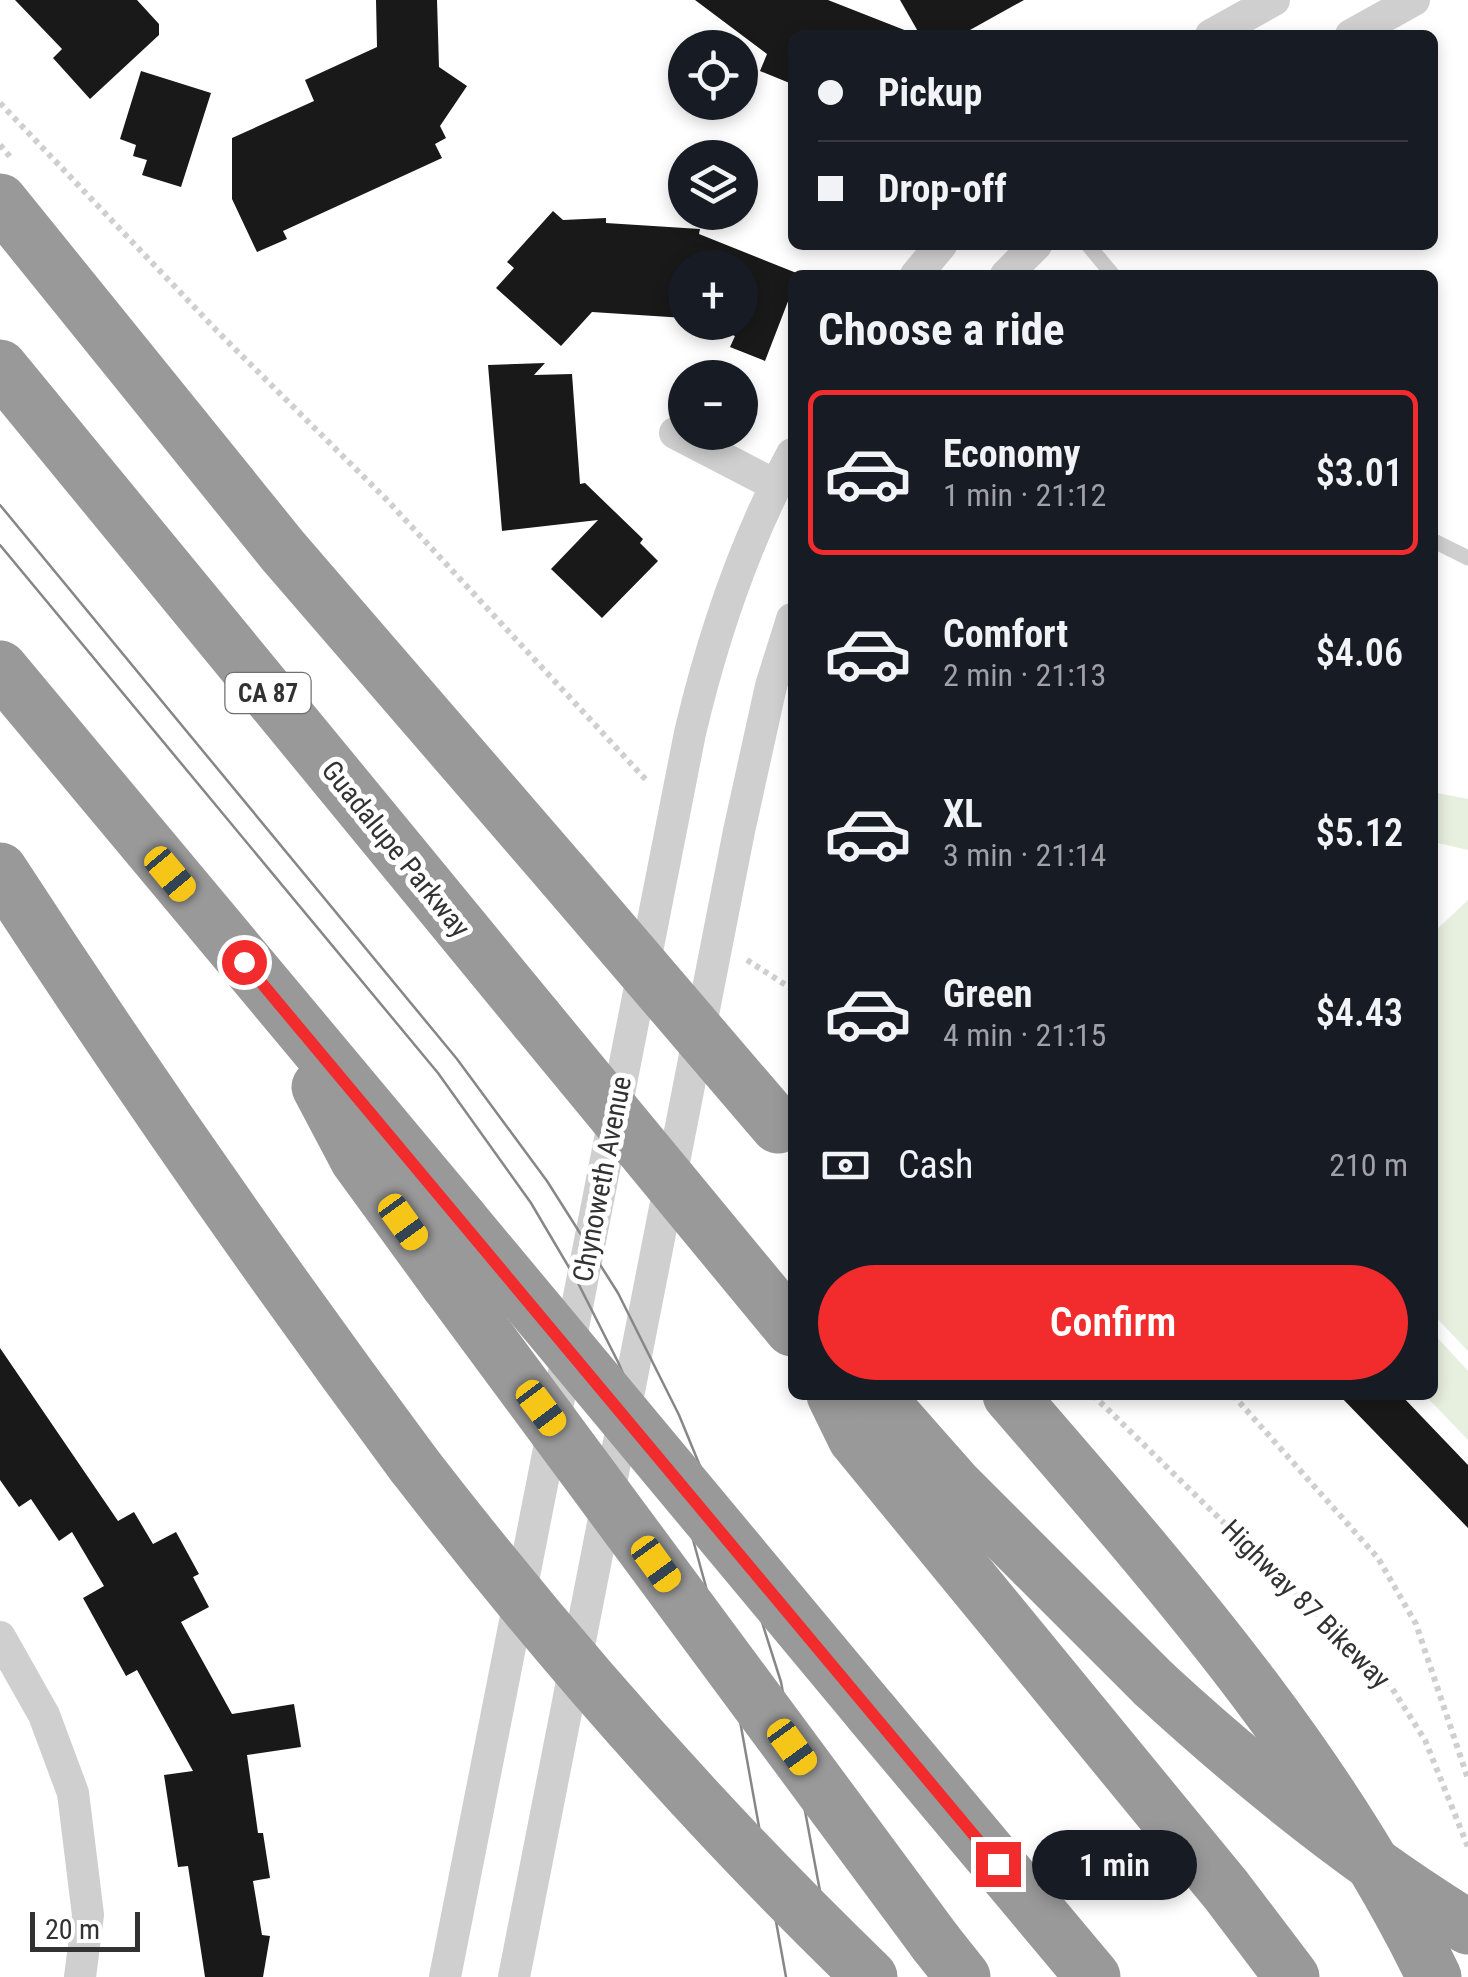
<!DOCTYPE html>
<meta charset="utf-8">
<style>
body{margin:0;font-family:"Roboto Condensed",sans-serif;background:#242831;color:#f1f3f6;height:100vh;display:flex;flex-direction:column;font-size:38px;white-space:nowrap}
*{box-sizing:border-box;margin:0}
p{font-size:32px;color:#9ea1a6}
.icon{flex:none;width:55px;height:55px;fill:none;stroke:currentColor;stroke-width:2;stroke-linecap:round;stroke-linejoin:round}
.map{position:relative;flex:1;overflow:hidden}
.panel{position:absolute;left:788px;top:270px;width:650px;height:1130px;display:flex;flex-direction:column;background:#171b24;border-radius:15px;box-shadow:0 5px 15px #0003}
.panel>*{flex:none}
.hud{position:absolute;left:788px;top:30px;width:650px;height:220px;border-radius:15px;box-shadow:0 5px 15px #0003;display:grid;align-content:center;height:220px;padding:0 30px;background:#171b24}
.tools{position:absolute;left:668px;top:30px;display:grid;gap:20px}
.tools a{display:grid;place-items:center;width:90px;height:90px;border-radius:50%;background:#171b24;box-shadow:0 5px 15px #0003;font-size:50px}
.scale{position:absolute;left:30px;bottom:25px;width:110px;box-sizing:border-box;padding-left:10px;border:5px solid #323232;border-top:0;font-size:28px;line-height:35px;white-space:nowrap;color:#323232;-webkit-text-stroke:8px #fff;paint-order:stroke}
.end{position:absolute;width:45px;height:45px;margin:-22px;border:12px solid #f22b2d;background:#fff;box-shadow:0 0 0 5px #fff}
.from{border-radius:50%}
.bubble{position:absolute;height:70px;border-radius:35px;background:#171b24;box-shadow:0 5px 15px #0003;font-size:32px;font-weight:600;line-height:70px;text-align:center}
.car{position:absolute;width:30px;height:60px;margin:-30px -15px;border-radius:12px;box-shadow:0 0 8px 2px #0007;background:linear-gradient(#f5c518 24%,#345 0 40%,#f5c518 0 76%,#345 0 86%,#f5c518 0)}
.hud b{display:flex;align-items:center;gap:35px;height:95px;font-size:38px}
.hud b+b{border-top:2px solid #363941}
.hud i{width:25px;height:25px;background:#f1f3f6}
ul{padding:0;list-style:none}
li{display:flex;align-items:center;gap:30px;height:165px;margin:0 20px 15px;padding:0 10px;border:5px solid transparent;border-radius:15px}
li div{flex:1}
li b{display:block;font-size:38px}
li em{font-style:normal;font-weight:600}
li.active{border-color:#f22b2d}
li>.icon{width:90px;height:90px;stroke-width:1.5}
h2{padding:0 30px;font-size:45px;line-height:120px}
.pay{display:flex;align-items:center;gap:25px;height:110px;padding:0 30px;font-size:38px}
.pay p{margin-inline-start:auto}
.action{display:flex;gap:20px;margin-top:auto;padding:20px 30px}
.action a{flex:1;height:115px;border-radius:60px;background:#f22b2d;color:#fff;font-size:40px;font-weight:600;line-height:115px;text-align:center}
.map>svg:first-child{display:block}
.green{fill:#e7efdf}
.building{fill:#191919}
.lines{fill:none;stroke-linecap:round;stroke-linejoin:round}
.path{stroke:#cfcfcf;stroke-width:6;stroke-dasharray:5 5;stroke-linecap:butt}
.service{stroke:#cfcfcf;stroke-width:15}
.minor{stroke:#cfcfcf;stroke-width:32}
.motorway{stroke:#999;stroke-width:55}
.tram{stroke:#878787;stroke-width:2.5}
.motorway-bridge{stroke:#999;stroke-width:55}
.route{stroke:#f22b2d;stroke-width:12}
.labels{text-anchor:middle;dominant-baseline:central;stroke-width:10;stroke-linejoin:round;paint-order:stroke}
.shield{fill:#fff;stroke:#707070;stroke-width:2.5}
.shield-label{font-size:25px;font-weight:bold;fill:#323232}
.street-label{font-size:28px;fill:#323232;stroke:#fff}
</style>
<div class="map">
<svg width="1468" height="1977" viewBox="0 0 1468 1977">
<rect width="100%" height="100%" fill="#fff"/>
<g class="green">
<polygon points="1432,792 1468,799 1468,850 1433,842"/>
<polygon points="1468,900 1468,1351 1433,1314 1432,934"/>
<polygon points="1433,1333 1468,1371 1468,1440 1425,1395 1432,1395"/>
</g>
<g class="building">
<polygon points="15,0 137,0 159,24 159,35 90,99 53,58 62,49"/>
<polygon points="376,0 437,0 439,67 467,86 440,126 446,138 435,144 442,158 283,231 287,239 257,252 232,199 232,138 314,101 305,80 377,47"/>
<polygon points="695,0 828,0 912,33 792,35 792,84 760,71 767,54"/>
<polygon points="900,0 1024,0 961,35 920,35"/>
<polygon points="141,71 211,93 181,187 142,175 147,160 133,156 136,145 120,139"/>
<polygon points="553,211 563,220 606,218 606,223 700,229 699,234 799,274 792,275 792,291 765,361 730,347 735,336 700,322 740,322 740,268 685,268 685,318 592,312 561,346 496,288 514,268 507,262"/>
<polygon points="545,363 534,375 572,374 580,484 585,483 643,539 640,543 658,561 602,618 551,569 598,520 502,531 488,365"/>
<polygon points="0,1348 118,1521 134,1512 153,1544 176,1532 199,1574 193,1577 209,1607 181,1622 232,1714 294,1704 301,1747 247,1755 258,1833 263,1833 270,1878 253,1881 262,1935 270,1936 263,1977 205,1977 188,1866 178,1867 164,1775 193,1771 137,1670 126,1676 83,1598 104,1586 72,1532 59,1541 31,1499 19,1507 0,1480"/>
<polygon points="1339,1395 1401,1395 1468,1465 1468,1528"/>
</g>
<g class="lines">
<g class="path">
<polyline points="0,103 219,333 386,499 648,782"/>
<polyline points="0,145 12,159"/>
<polyline points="747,960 792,989"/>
<polyline points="1093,1395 1390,1685 1425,1740 1468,1847"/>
<polyline points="1233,1395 1378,1558 1416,1624 1468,1779"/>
</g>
<g class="service">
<polyline points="1088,245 1113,275"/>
<polyline points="1432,540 1468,558"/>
</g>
<g class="minor">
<polyline points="1211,35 1274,0"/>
<polyline points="1351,35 1414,0"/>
<polyline points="916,275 941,245"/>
<polyline points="1006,275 1036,245"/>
<polyline points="675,433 775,485"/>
<polyline points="0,1637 44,1715 73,1793 88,1915 80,1977"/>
<path d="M445,1977L690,733C713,635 744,543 792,454"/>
<polyline points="514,1977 739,831 771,686 792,619"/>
</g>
<g class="motorway">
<polyline points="0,201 283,551 563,875"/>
<polyline points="0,367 536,1019"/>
<polyline points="0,668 462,1221"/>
<path d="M0,870C132,1073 270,1271 414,1465"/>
<polyline points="319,1087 357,1159 448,1284"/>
<polyline points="834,1395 855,1438 1226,1890 1292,1977"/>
<polyline points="868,1395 887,1408 955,1485 1154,1684"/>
<path d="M1010,1395C1168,1578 1328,1757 1434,1977"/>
<polyline points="871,1712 1093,1977"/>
<polyline points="936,1943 963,1977"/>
</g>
<g class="tram">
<polyline points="0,505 457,1059 547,1181 618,1293 679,1415 754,1597 781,1682 836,1977"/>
<polyline points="0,545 438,1073 531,1203 577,1281 618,1362 689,1525 735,1693 786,1977"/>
</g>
<g class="motorway-bridge">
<polyline points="563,875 778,1126"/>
<polyline points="536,1019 792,1329"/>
<polyline points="462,1221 871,1712"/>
<polyline points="448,1284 936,1943"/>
<path d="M414,1465C554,1646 705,1818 870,1977"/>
<path d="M1154,1684C1251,1773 1355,1858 1468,1927"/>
</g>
</g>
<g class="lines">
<polyline class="route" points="244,962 998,1864"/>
</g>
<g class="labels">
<rect class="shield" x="225.5" y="673" width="85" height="40" rx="8"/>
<g class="shield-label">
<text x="268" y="693">CA 87</text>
</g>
<g class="street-label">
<text transform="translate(396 849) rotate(51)">Guadalupe Parkway</text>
<text transform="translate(602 1179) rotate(-79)">Chynoweth Avenue</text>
<text transform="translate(1306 1604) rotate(45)">Highway 87 Bikeway</text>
</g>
</g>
</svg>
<div class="tools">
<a><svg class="icon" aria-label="locate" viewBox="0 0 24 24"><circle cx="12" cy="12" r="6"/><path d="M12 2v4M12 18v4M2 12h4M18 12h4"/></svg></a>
<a><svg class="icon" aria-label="layers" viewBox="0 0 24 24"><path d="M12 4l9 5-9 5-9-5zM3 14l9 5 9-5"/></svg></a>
<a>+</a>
<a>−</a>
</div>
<div class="scale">20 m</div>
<i class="end from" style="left:244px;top:962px"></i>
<i class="end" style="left:998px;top:1864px"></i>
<div class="bubble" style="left:1032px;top:1830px;width:165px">1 min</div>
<i class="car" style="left:170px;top:874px;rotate:140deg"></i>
<i class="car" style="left:403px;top:1222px;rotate:144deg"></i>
<i class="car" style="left:541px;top:1408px;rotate:143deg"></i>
<i class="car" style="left:656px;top:1564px;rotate:144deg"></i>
<i class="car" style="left:792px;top:1747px;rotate:144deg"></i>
<div class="hud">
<b><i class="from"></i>Pickup</b>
<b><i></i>Drop-off</b>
</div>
<section class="panel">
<h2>Choose a ride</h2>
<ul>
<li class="active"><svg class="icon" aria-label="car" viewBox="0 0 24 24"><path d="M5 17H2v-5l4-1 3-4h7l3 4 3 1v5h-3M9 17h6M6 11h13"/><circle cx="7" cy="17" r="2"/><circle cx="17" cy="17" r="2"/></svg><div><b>Economy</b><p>1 min · 21:12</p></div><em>$3.01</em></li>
<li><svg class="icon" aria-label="car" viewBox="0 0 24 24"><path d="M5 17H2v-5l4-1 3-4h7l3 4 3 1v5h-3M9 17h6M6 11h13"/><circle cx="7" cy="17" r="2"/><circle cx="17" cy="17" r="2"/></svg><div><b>Comfort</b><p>2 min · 21:13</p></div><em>$4.06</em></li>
<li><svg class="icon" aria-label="car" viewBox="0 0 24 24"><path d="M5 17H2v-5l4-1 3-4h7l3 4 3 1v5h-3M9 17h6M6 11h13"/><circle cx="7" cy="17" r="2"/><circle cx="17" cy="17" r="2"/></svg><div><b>XL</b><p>3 min · 21:14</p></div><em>$5.12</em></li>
<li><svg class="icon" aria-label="car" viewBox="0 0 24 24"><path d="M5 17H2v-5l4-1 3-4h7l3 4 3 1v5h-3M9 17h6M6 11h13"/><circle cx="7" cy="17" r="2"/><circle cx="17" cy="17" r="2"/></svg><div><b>Green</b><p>4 min · 21:15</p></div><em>$4.43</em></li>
</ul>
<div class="pay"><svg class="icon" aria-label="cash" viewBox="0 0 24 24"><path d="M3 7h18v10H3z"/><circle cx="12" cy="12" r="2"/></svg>Cash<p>210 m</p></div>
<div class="action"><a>Confirm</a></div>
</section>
</div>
